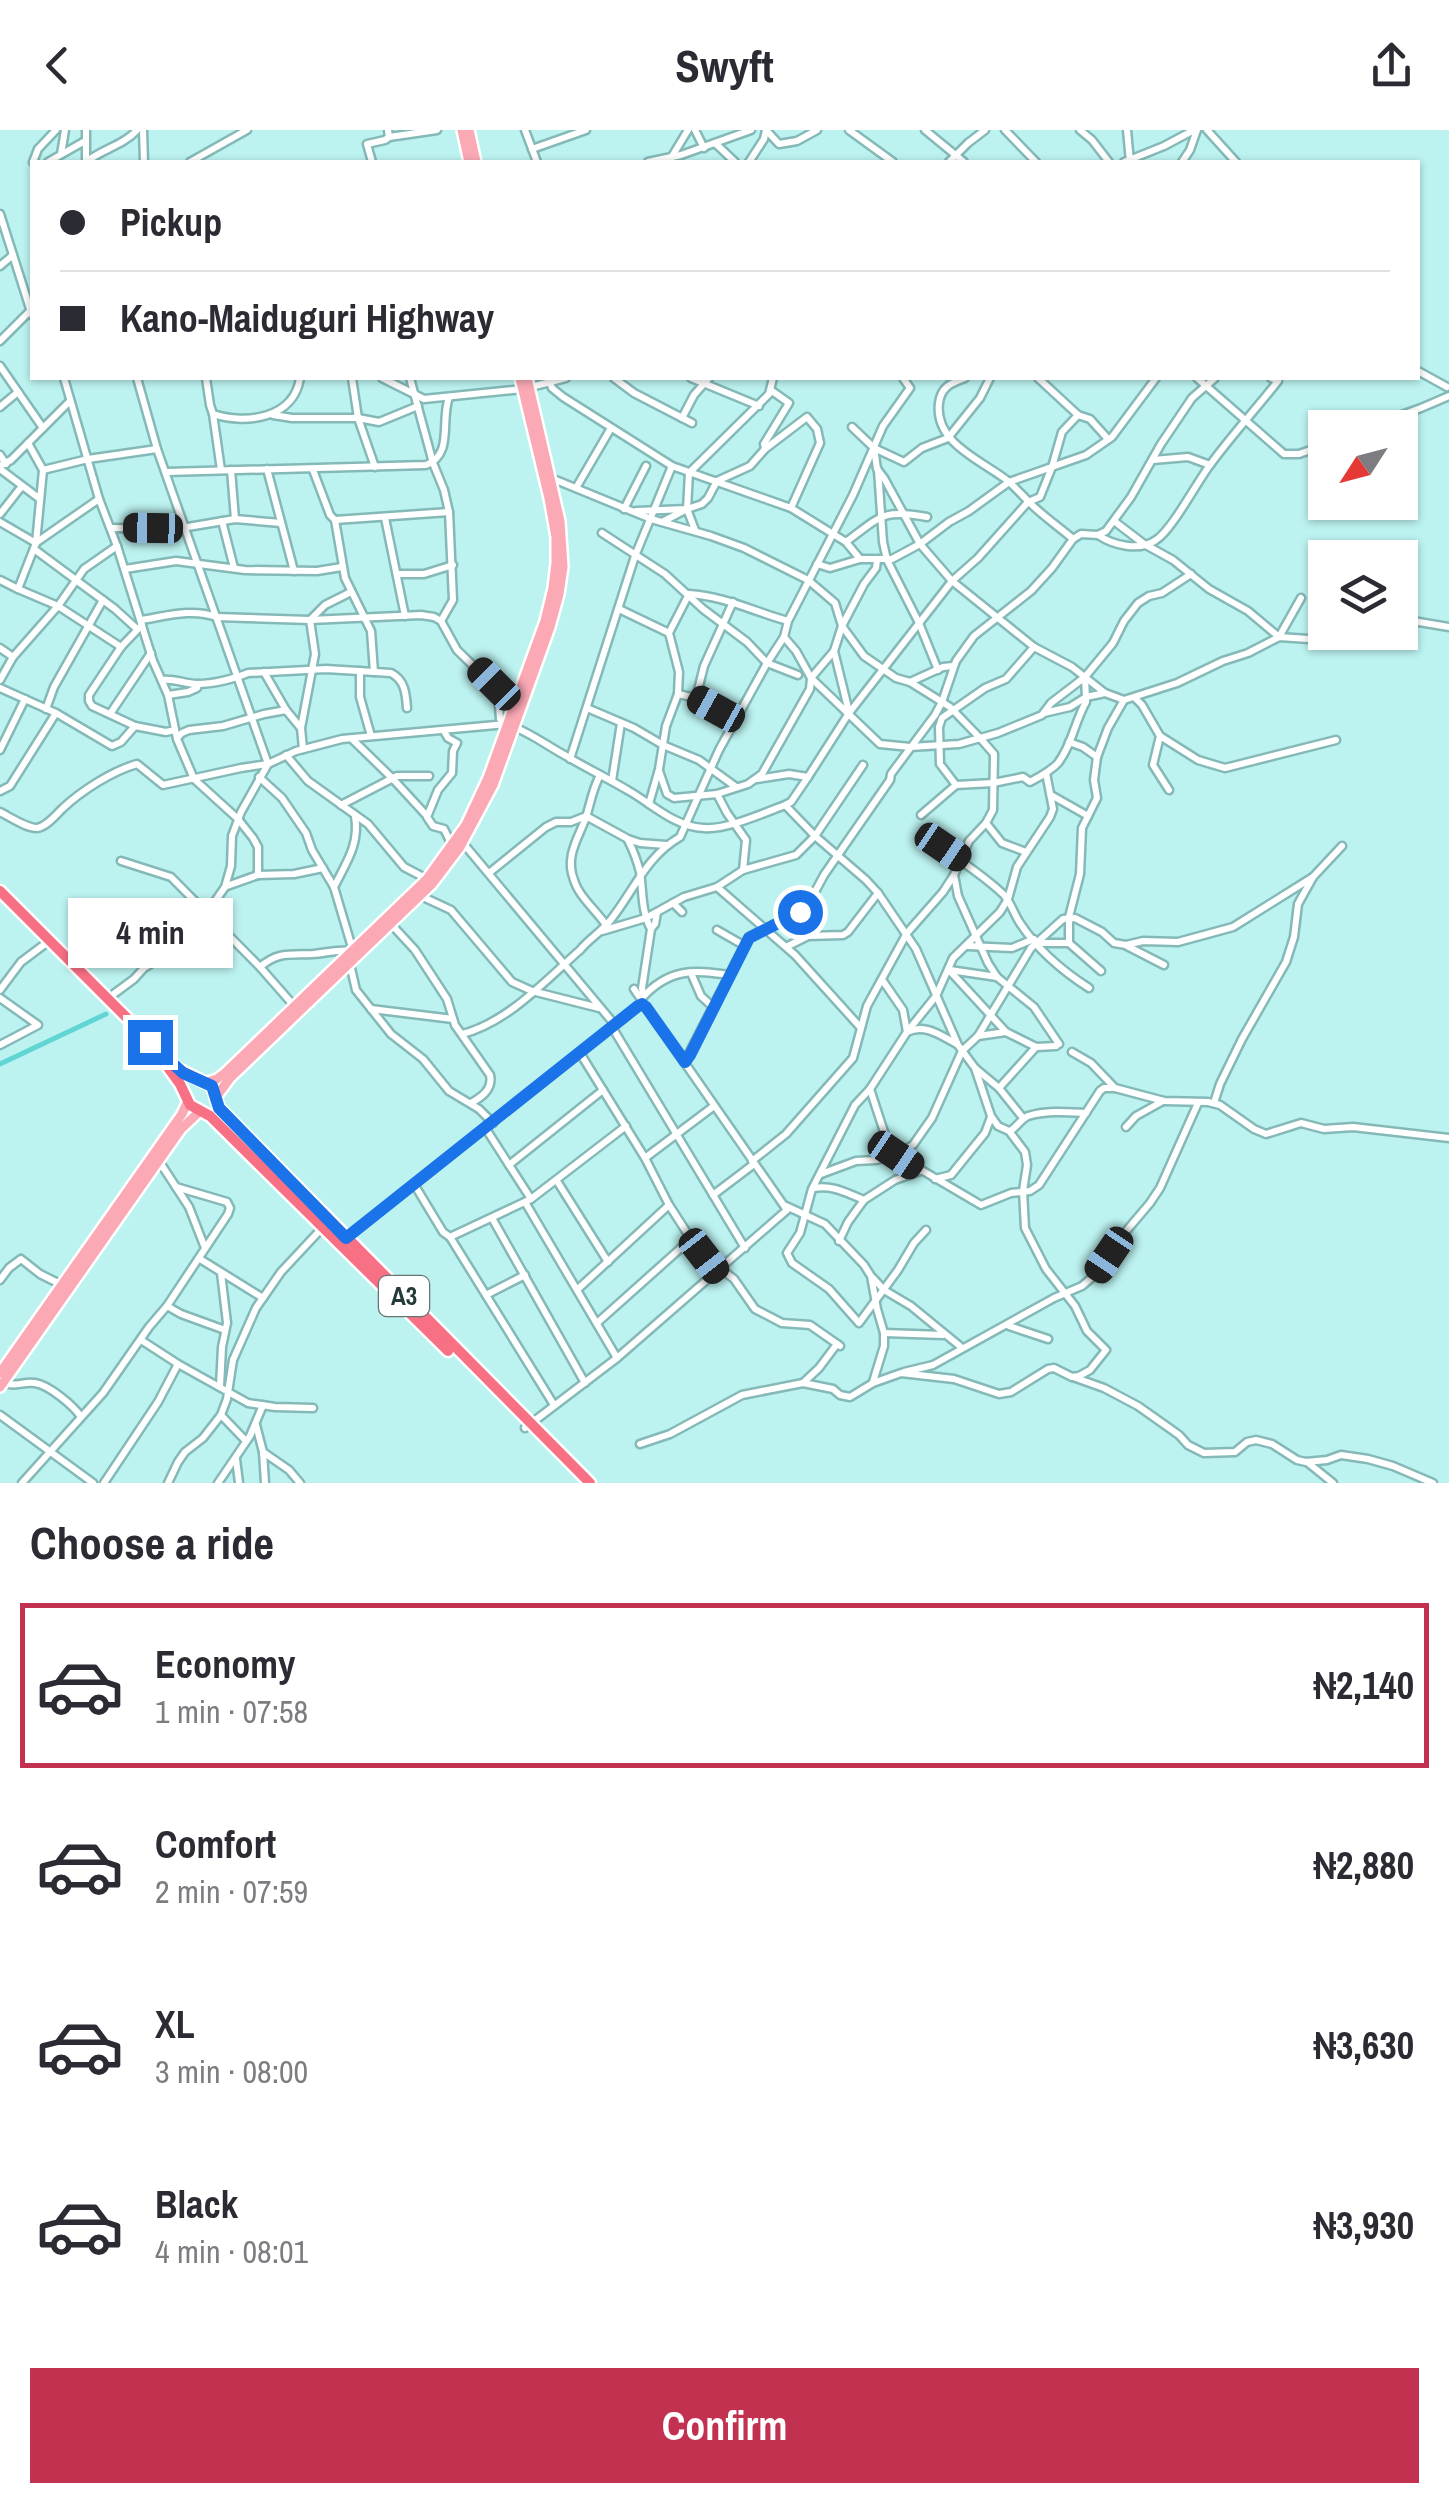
<!DOCTYPE html>
<meta charset="utf-8">
<style>
body{margin:0;font-family:"Archivo Narrow",sans-serif;background:#f2f2f3;color:#2b2b33;height:100vh;display:flex;flex-direction:column;font-size:38px;white-space:nowrap}
*{box-sizing:border-box;margin:0}
p{font-size:32px;color:#7c7c81}
.icon{flex:none;width:55px;height:55px;fill:none;stroke:currentColor;stroke-width:2;stroke-linecap:round;stroke-linejoin:round}
.map{position:relative;height:1353px;overflow:hidden}
.side{display:flex;flex-direction:column;background:#fff;flex:1}
.side>*{flex:none}
.guide{position:absolute;left:30px;top:30px;width:1390px;height:220px;border-radius:0px;box-shadow:0 2px 8px #0004;display:grid;align-content:center;height:220px;padding:0 30px;background:#fff}
.needle{width:65px;rotate:234deg}
.tools{position:absolute;left:1308px;top:280px;display:grid;gap:20px}
.tools a{display:grid;place-items:center;width:110px;height:110px;border-radius:0px;background:#fff;box-shadow:0 2px 8px #0004;font-size:50px}
.end{position:absolute;width:45px;height:45px;margin:-22px;border:12px solid #1a73e8;background:#fff;box-shadow:0 0 0 5px #fff}
.from{border-radius:50%}
.bubble{position:absolute;height:70px;border-radius:0px;background:#fff;box-shadow:0 2px 8px #0004;font-size:32px;font-weight:700;line-height:70px;text-align:center}
.car{position:absolute;width:30px;height:60px;margin:-30px -15px;border-radius:12px;box-shadow:0 0 8px 2px #0007;background:linear-gradient(#222 24%,#8ab4d8 0 40%,#222 0 76%,#8ab4d8 0 86%,#222 0)}
.guide b{display:flex;align-items:center;gap:35px;height:95px;font-size:38px}
.guide b+b{border-top:2px solid #e1e1e2}
.guide i{width:25px;height:25px;background:#2b2b33}
ul{padding:0;list-style:none}
li{display:flex;align-items:center;gap:30px;height:165px;margin:0 20px 15px;padding:0 10px;border:5px solid transparent;border-radius:0px}
li div{flex:1}
li b{display:block;font-size:38px}
li em{font-style:normal;font-weight:700}
li.current{border-color:#c23150}
li>.icon{width:90px;height:90px;stroke-width:1.5}
h2{padding:0 30px;font-size:45px;line-height:120px}
.button{display:flex;gap:20px;margin-top:auto;padding:20px 30px}
.button a{flex:1;height:115px;border-radius:0px;background:#c23150;color:#fff;font-size:40px;font-weight:700;line-height:115px;text-align:center}
header{display:flex;justify-content:space-between;align-items:center;height:130px;padding:0 30px;background:#fff;font-size:45px;font-weight:700}
.map>svg:first-child{display:block}
.lines{fill:none;stroke-linecap:round;stroke-linejoin:round}
.canal{stroke:#60d5d3;stroke-width:5}
.minor-casing{stroke:#84b9b7;stroke-width:11}
.major-casing{stroke:#fff;stroke-width:14}
.highway-casing{stroke:#fff;stroke-width:15}
.minor{stroke:#fff;stroke-width:6}
.major{stroke:#fba9b5;stroke-width:9}
.highway{stroke:#f87084;stroke-width:10}
.route{stroke:#1a73e8;stroke-width:12}
.labels{text-anchor:middle;dominant-baseline:central;stroke-width:9;stroke-linejoin:round;paint-order:stroke}
.shield{fill:#fff;stroke:#667574;stroke-width:2.5}
.shield-label{font-size:25px;font-weight:bold;fill:#243a39}
</style>
<header><svg class="icon" aria-label="back" viewBox="0 0 24 24"><path d="M15 5l-7 7 7 7"/></svg>Swyft<svg class="icon" aria-label="share" viewBox="0 0 24 24"><path d="M12 15V3M7 8l5-5 5 5M5 13v7h14v-7"/></svg></header>
<div class="map">
<svg width="1449" height="1353" viewBox="0 0 1449 1353">
<rect width="100%" height="100%" fill="#bcf3f1"/>
<g class="lines">
<polyline class="canal" points="0,934 106,884"/>
<defs>
<g id="minor">
<polyline points="143,0 144,32"/>
<polyline points="525,0 537,32"/>
<polyline points="695,0 704,18"/>
<polyline points="766,0 779,14 797,11 817,0"/>
<polyline points="849,0 893,32"/>
<polyline points="925,0 964,32"/>
<polyline points="1005,0 1036,32"/>
<polyline points="1080,0 1092,10 1109,32"/>
<polyline points="1127,0 1130,32"/>
<polyline points="1207,0 1236,32"/>
<polyline points="389,7 437,0"/>
<polyline points="715,13 735,32"/>
<polyline points="532,19 586,0"/>
<polyline points="61,24 65,0"/>
<polyline points="671,28 688,0"/>
<polyline points="86,31 86,0"/>
<polyline points="33,32 38,19 56,0"/>
<polyline points="48,32 85,11"/>
<path d="M86,32C102,19 124,15 137,0"/>
<polyline points="190,32 247,0"/>
<polyline points="372,32 367,14 385,10 389,7 388,0"/>
<polyline points="648,32 681,25 751,0"/>
<polyline points="749,32 764,9 766,0"/>
<polyline points="949,32 968,13 985,0"/>
<polyline points="1124,32 1164,16 1194,0"/>
<polyline points="1182,32 1190,20 1197,0"/>
<polyline points="0,84 32,185"/>
<polyline points="0,136 13,125"/>
<polyline points="0,211 31,180"/>
<polyline points="0,236 43,298"/>
<polyline points="1418,241 1447,257"/>
<polyline points="64,248 99,369 117,416 153,531 168,565 177,609 194,649 238,689 253,708 258,717 258,745"/>
<path d="M206,248L210,275L213,284C247,295 294,288 300,248"/>
<polyline points="352,248 358,288 375,337"/>
<polyline points="382,248 424,269 523,259 566,248"/>
<polyline points="410,248 433,333 444,360 449,382 453,470 441,491"/>
<polyline points="548,248 552,258 563,267 672,336 791,378 846,412 860,429"/>
<polyline points="614,248 634,263 692,293"/>
<polyline points="691,248 759,276"/>
<path d="M965,248C951,253 941,257 939,273C934,313 981,330 1008,351C1016,358 1023,366 1030,373C1043,386 1059,397 1073,409"/>
<polyline points="1038,248 1078,285 1090,289 1108,309"/>
<polyline points="1197,248 1284,324 1299,324 1325,315"/>
<polyline points="0,277 18,262"/>
<polyline points="213,284 221,340"/>
<polyline points="273,285 292,288 358,288 379,292 418,276"/>
<polyline points="682,288 694,265 709,248"/>
<polyline points="852,297 874,318 877,339 884,348 920,414 952,451 1034,517 1072,537 1105,563 1124,570 1177,553 1223,531 1248,523 1279,507 1323,510 1351,502"/>
<polyline points="1366,298 1421,278 1449,266"/>
<polyline points="874,318 904,332 922,318 948,308 980,268 990,248"/>
<polyline points="765,319 764,314 789,273 772,261"/>
<polyline points="0,325 6,334"/>
<polyline points="1153,330 1188,327 1210,335"/>
<polyline points="0,336 11,330 70,271"/>
<polyline points="0,339 40,369"/>
<polyline points="267,339 294,441"/>
<polyline points="43,340 88,329 157,319"/>
<polyline points="231,340 235,389"/>
<polyline points="313,340 330,385 335,390 345,448 371,501 374,542"/>
<polyline points="878,340 883,412 887,430 919,493 938,540"/>
<path d="M166,342L426,335C454,324 440,292 449,267"/>
<polyline points="551,348 651,389 711,406 744,418 808,450 835,473 842,496 864,526 896,548 910,552 950,577 980,608 994,624 993,680 986,693 969,711 954,745 958,766 988,833 997,847 1034,877 1059,914"/>
<polyline points="576,358 611,298"/>
<polyline points="624,379 646,336"/>
<polyline points="636,381 687,379 702,374 708,368 717,351 750,336 765,319 807,287 817,299 820,313 791,378"/>
<polyline points="0,384 22,356"/>
<polyline points="385,388 405,486"/>
<polyline points="335,390 449,382"/>
<polyline points="222,391 234,438"/>
<polyline points="664,391 687,379"/>
<polyline points="1114,391 1144,414 1173,430 1209,459 1248,481 1279,507 1301,468"/>
<polyline points="0,392 36,413"/>
<polyline points="111,398 176,399 235,389 281,393"/>
<polyline points="695,400 687,379 689,343 769,264 773,248"/>
<polyline points="602,403 665,444 703,479 747,512 767,533 798,545"/>
<path d="M1098,405C1113,415 1139,422 1156,410C1172,400 1197,352 1210,335C1231,306 1256,279 1278,251L1271,248"/>
<polyline points="37,412 99,369"/>
<path d="M846,412C881,386 882,379 927,387"/>
<polyline points="34,419 115,479 137,499"/>
<polyline points="817,434 830,438 860,429 892,429 920,414 949,392 969,381 1009,352 1086,325 1112,307 1156,248"/>
<polyline points="125,439 176,431 245,440 317,441 342,437"/>
<polyline points="397,444 424,444 453,435"/>
<polyline points="0,450 18,459 36,413 43,340 28,313"/>
<polyline points="18,459 58,476 121,517"/>
<polyline points="619,479 669,503"/>
<polyline points="1400,494 1413,491 1449,497"/>
<polyline points="784,507 796,521 811,548 880,614 910,617 959,614 998,603 1042,585 1051,573 1085,547 1113,513 1124,491 1138,473 1149,466 1162,463 1191,444"/>
<path d="M1034,517L1006,549L985,558L942,588L939,597L940,634L956,655L993,653L1023,647L1030,652C1039,647 1051,641 1058,633C1072,615 1075,591 1086,572V567L1105,563"/>
<polyline points="0,518 13,527"/>
<polyline points="360,541 360,567 371,606"/>
<polyline points="264,542 286,580 300,597"/>
<polyline points="0,550 13,527 58,476 84,439 117,416"/>
<path d="M162,550C174,548 185,554 197,554C213,554 234,549 248,543L326,539L391,543C405,550 406,564 407,578"/>
<polyline points="910,552 943,537 953,536"/>
<polyline points="0,558 56,583 112,616 121,612 135,596 166,602 175,600"/>
<polyline points="678,564 696,568 735,590"/>
<polyline points="168,565 188,562 197,558 198,554"/>
<polyline points="696,568 704,536 733,472"/>
<polyline points="1135,568 1142,575 1160,606 1198,630 1225,638 1336,610"/>
<polyline points="587,578 634,598 663,615 699,630 736,657"/>
<polyline points="46,579 54,557 103,470"/>
<polyline points="849,582 834,521 842,496 864,454 876,438 877,430"/>
<polyline points="1044,583 1070,577 1086,567 1085,549"/>
<polyline points="110,584 151,523"/>
<polyline points="135,596 92,576 89,571 89,565 121,517 142,495"/>
<path d="M514,597C534,605 549,617 568,627C588,639 609,649 629,661C652,674 675,697 704,698C726,700 764,683 785,675L791,672L808,647L849,583L952,451L978,428L1028,372L1040,367L1052,337L1062,302L1078,285"/>
<polyline points="444,601 448,608 457,613 453,621 452,643 438,660 427,687 433,696 444,699 452,715"/>
<polyline points="1160,606 1153,635 1169,660"/>
<polyline points="177,608 182,603 189,600 223,596 264,584 286,580"/>
<polyline points="352,609 392,648 427,686"/>
<polyline points="1069,612 1083,617 1097,627"/>
<polyline points="303,619 301,598 315,524 310,490 325,475 351,462"/>
<polyline points="0,620 25,569"/>
<polyline points="286,625 308,651 368,694 404,737 427,749"/>
<polyline points="570,629 635,426 672,336"/>
<polyline points="659,641 667,664 674,668 717,664 748,654 762,644 810,559 811,548 834,521"/>
<path d="M600,645C591,663 591,673 585,690C577,710 565,728 574,750C579,767 597,781 606,795"/>
<path d="M259,647L282,668L306,703L312,720L334,757L353,821C339,819 327,823 313,824C291,825 278,821 260,837"/>
<polyline points="757,649 789,644 808,647"/>
<polyline points="612,651 621,593"/>
<polyline points="0,661 10,656 56,583"/>
<polyline points="717,664 727,683 746,710 743,740"/>
<polyline points="1051,665 1088,686"/>
<path d="M649,674L659,639L666,596L678,564L679,542L669,503L689,464C724,466 755,482 788,491"/>
<polyline points="341,675 397,646 429,646"/>
<polyline points="786,676 815,706 866,750 878,763 916,819 958,915 975,938 999,958 1023,988"/>
<path d="M0,682C10,687 26,698 37,698C46,697 56,685 62,679C81,661 112,641 137,634L163,655L241,638L268,634L157,319L137,248"/>
<polyline points="921,685 956,655"/>
<polyline points="986,693 1002,713 1026,722"/>
<path d="M628,710C633,720 637,730 640,742C643,761 641,781 651,799"/>
<polyline points="463,713 615,895"/>
<path d="M942,715C961,733 985,746 1004,765C1011,773 1014,784 1020,793C1037,819 1064,842 1089,858"/>
<polyline points="121,731 171,747 260,837 295,877"/>
<polyline points="489,743 546,697 556,692 571,692 586,686 628,709 640,713 666,715"/>
<polyline points="227,756 258,745 294,744 323,738"/>
<path d="M334,757C346,733 360,714 355,686"/>
<polyline points="717,757 795,825 861,898"/>
<polyline points="421,766 451,780 512,852 532,861 599,878"/>
<polyline points="673,773 682,782"/>
<path d="M391,794L415,820L447,869L455,895L490,945C493,959 482,967 471,973"/>
<polyline points="717,800 745,816"/>
<polyline points="602,801 646,788 684,767 717,757 743,740 796,725 815,706 863,635"/>
<polyline points="1039,813 1069,813"/>
<polyline points="788,816 808,806 843,805 848,802 878,763"/>
<polyline points="968,816 1012,818 1034,809"/>
<polyline points="1127,816 1164,835"/>
<polyline points="350,834 356,860 391,904 423,929 449,961 479,979 493,993"/>
<polyline points="949,840 1006,902 1036,917 1056,916"/>
<polyline points="950,840 997,847"/>
<polyline points="1101,841 1069,813 1069,787 1080,744 1082,698 1097,668 1094,650 1097,627 1108,598 1124,570"/>
<polyline points="691,843 701,866 713,877"/>
<path d="M883,851L903,880L907,902C925,893 941,906 957,914"/>
<path d="M634,859L641,869C669,838 692,840 730,845"/>
<polyline points="0,860 21,832 45,814"/>
<polyline points="643,865 642,858 651,799 655,794 657,782"/>
<polyline points="0,868 38,895 0,915"/>
<path d="M107,869L134,849L144,838L157,830L207,783L225,757L231,736L232,706L241,682L268,634L296,621L342,609L507,594L500,589L498,563L493,555L457,520L441,491L434,487L421,485L310,490L217,487C191,478 167,486 141,490"/>
<polyline points="371,879 453,889"/>
<polyline points="612,897 745,1118"/>
<path d="M462,904C507,893 546,850 580,820C590,808 600,803 609,792C633,763 645,727 680,707L719,620L767,533L784,507L788,491L853,365L883,296L910,258L903,248"/>
<polyline points="978,906 1006,902"/>
<polyline points="1072,922 1091,933 1115,958 1164,971 1208,972 1220,975 1254,999 1266,1004 1301,993 1324,999 1353,997 1449,1008"/>
<polyline points="580,923 645,1028 669,1075 691,1109 717,1142"/>
<polyline points="685,931 749,807 800,781 808,775 824,745 890,650 891,644 935,585 942,572 956,531 974,506 1031,461 1052,438 1073,409 1081,404 1098,405 1106,401 1131,367 1161,314 1192,268 1215,248"/>
<polyline points="999,958 1036,917"/>
<polyline points="870,959 887,1011 896,1025 981,1075 1011,1063 1030,1061 1039,1055 1100,961 1104,958 1114,958"/>
<polyline points="1214,973 1220,954 1242,909 1286,832 1294,807 1298,774 1313,747 1342,716"/>
<polyline points="1126,997 1136,986 1163,971"/>
<polyline points="486,999 531,1069"/>
<path d="M1010,1001C1017,997 1021,989 1028,986C1046,980 1068,982 1086,983"/>
<polyline points="645,1028 714,976"/>
<polyline points="159,1031 189,1077 205,1118"/>
<polyline points="752,1031 786,1004 853,928 867,876 907,803 943,762 954,745"/>
<polyline points="509,1035 603,960"/>
<polyline points="821,1044 856,1031 876,1030 896,1025 913,1015 932,988 962,921 978,906 1031,818 1063,789 1075,788 1102,802 1114,813 1126,815 1143,811 1178,812 1233,797 1313,747"/>
<polyline points="935,1049 951,1045 985,1003 991,987"/>
<polyline points="557,1051 608,1132"/>
<polyline points="414,1054 443,1102 450,1107 531,1069 626,996"/>
<path d="M814,1058C834,1055 846,1063 864,1070L895,1050L920,1041"/>
<polyline points="713,1065 754,1034"/>
<polyline points="525,1072 617,1228"/>
<polyline points="786,1076 825,1094 864,1135 871,1146 877,1179 884,1203 884,1216 873,1252"/>
<polyline points="492,1088 585,1253"/>
<polyline points="926,1100 914,1113 898,1140 859,1193 829,1159 792,1133 787,1123 800,1103 812,1059 855,975 870,959 907,902 936,866 953,828 1000,782 1008,769 1017,737 1050,687 1053,679 1046,643"/>
<polyline points="450,1107 554,1275"/>
<polyline points="345,1109 638,877 642,875 646,877 787,1080 617,1228 525,1298"/>
<polyline points="839,1111 848,1092 864,1070"/>
<polyline points="200,1129 263,1168"/>
<polyline points="721,1139 734,1149 755,1179 782,1193 810,1195 840,1216"/>
<polyline points="873,1148 884,1160 911,1176 961,1217"/>
<polyline points="0,1150 9,1138 21,1129 40,1144 62,1155"/>
<polyline points="578,1159 669,1075"/>
<polyline points="486,1165 525,1145"/>
<polyline points="167,1176 181,1184 225,1200"/>
<polyline points="597,1193 691,1109"/>
<polyline points="1009,1196 1048,1209"/>
<polyline points="884,1203 943,1205"/>
<polyline points="141,1210 178,1234 248,1273 275,1277 313,1278"/>
<polyline points="904,1242 933,1235 1054,1168 1082,1156 1096,1144 1122,1106 1150,1073 1160,1058 1198,973"/>
<polyline points="1073,1247 1104,1258 1138,1276 1179,1305 1188,1315 1204,1323 1235,1322 1247,1312 1256,1310 1272,1314 1297,1330 1306,1332 1327,1330 1341,1325 1368,1329 1393,1336 1433,1353"/>
<path d="M3,1252C15,1258 23,1251 35,1253C49,1255 74,1276 81,1287"/>
<polyline points="803,1253 819,1238 837,1214"/>
<polyline points="220,1256 222,1217 227,1193 221,1143"/>
<polyline points="0,1285 93,1353"/>
<polyline points="221,1285 245,1310"/>
<polyline points="256,1295 263,1322 265,1353"/>
<polyline points="640,1314 670,1304 742,1265 803,1253 833,1259 840,1265 850,1267 873,1253 901,1243 954,1249 999,1264 1011,1262 1048,1239 1054,1238 1072,1247 1079,1246 1090,1240 1106,1220 1087,1201 1075,1176 1046,1139 1025,1098 1023,1061 1027,1035 1025,1022 1009,1001 998,996 991,986 975,938"/>
<polyline points="263,1322 289,1340 300,1353"/>
<polyline points="236,1329 239,1353"/>
<polyline points="1307,1332 1333,1353"/>
<polyline points="22,1353 103,1263 149,1197 167,1176 228,1084 230,1078 227,1072 176,1057"/>
<polyline points="104,1353 158,1272 178,1234"/>
<polyline points="168,1353 178,1332 185,1322 203,1308 221,1285 227,1269 233,1230 256,1178 281,1142 324,1096"/>
<polyline points="218,1353 250,1306 263,1275"/>
</g>
<g id="major">
<polyline points="462,0 469,32"/>
<polyline points="469,0 476,32"/>
<polyline points="205,953 217,949 225,943 427,749 466,695 488,648 545,491 553,458 556,433 556,407 549,368 520,248"/>
<polyline points="216,967 230,948 432,754 460,717 493,655 550,497 559,464 563,437 560,391 527,248"/>
<polyline points="0,1243 182,984 188,971"/>
<polyline points="0,1257 181,999 200,981"/>
</g>
<g id="highway">
<polyline points="0,761 178,939 212,956 219,978 590,1353"/>
<polyline points="167,936 180,954 190,975 210,986 448,1221"/>
</g>
</defs>
<use href="#minor" class="minor-casing"/>
<use href="#major" class="major-casing"/>
<use href="#highway" class="highway-casing"/>
<use href="#minor" class="minor"/>
<use href="#major" class="major"/>
<use href="#highway" class="highway"/>
</g>
<g class="lines">
<polyline class="route" points="150,912 183,943 212,956 219,978 346,1108 638,876 642,874 646,877 685,932 690,925 749,808 800,782"/>
</g>
<g class="labels">
<rect class="shield" x="379" y="1146" width="50" height="40" rx="8"/>
<g class="shield-label">
<text x="404" y="1166">A3</text>
</g>
</g>
</svg>
<div class="tools">
<a><svg class="needle" viewBox="-14 -14 28 28"><path d="M0-13l5 13h-10z" fill="#e53935"/><path d="M0 13l5-13h-10z" fill="#7c7c81"/></svg></a>
<a><svg class="icon" aria-label="layers" viewBox="0 0 24 24"><path d="M12 4l9 5-9 5-9-5zM3 14l9 5 9-5"/></svg></a>
</div>
<i class="end from" style="left:800px;top:782px"></i>
<i class="end" style="left:150px;top:912px"></i>
<div class="bubble" style="left:68px;top:768px;width:165px">4 min</div>
<i class="car" style="left:153px;top:398px;rotate:271deg"></i>
<i class="car" style="left:494px;top:554px;rotate:315deg"></i>
<i class="car" style="left:716px;top:579px;rotate:299deg"></i>
<i class="car" style="left:943px;top:717px;rotate:124deg"></i>
<i class="car" style="left:896px;top:1025px;rotate:124deg"></i>
<i class="car" style="left:1109px;top:1125px;rotate:214deg"></i>
<i class="car" style="left:704px;top:1126px;rotate:142deg"></i>
<div class="guide">
<b><i class="from"></i>Pickup</b>
<b><i></i>Kano-Maiduguri Highway</b>
</div>
</div>
<section class="side">
<h2>Choose a ride</h2>
<ul>
<li class="current"><svg class="icon" aria-label="car" viewBox="0 0 24 24"><path d="M5 17H2v-5l4-1 3-4h7l3 4 3 1v5h-3M9 17h6M6 11h13"/><circle cx="7" cy="17" r="2"/><circle cx="17" cy="17" r="2"/></svg><div><b>Economy</b><p>1 min · 07:58</p></div><em>₦2,140</em></li>
<li><svg class="icon" aria-label="car" viewBox="0 0 24 24"><path d="M5 17H2v-5l4-1 3-4h7l3 4 3 1v5h-3M9 17h6M6 11h13"/><circle cx="7" cy="17" r="2"/><circle cx="17" cy="17" r="2"/></svg><div><b>Comfort</b><p>2 min · 07:59</p></div><em>₦2,880</em></li>
<li><svg class="icon" aria-label="car" viewBox="0 0 24 24"><path d="M5 17H2v-5l4-1 3-4h7l3 4 3 1v5h-3M9 17h6M6 11h13"/><circle cx="7" cy="17" r="2"/><circle cx="17" cy="17" r="2"/></svg><div><b>XL</b><p>3 min · 08:00</p></div><em>₦3,630</em></li>
<li><svg class="icon" aria-label="car" viewBox="0 0 24 24"><path d="M5 17H2v-5l4-1 3-4h7l3 4 3 1v5h-3M9 17h6M6 11h13"/><circle cx="7" cy="17" r="2"/><circle cx="17" cy="17" r="2"/></svg><div><b>Black</b><p>4 min · 08:01</p></div><em>₦3,930</em></li>
</ul>
<div class="button"><a>Confirm</a></div>
</section>
